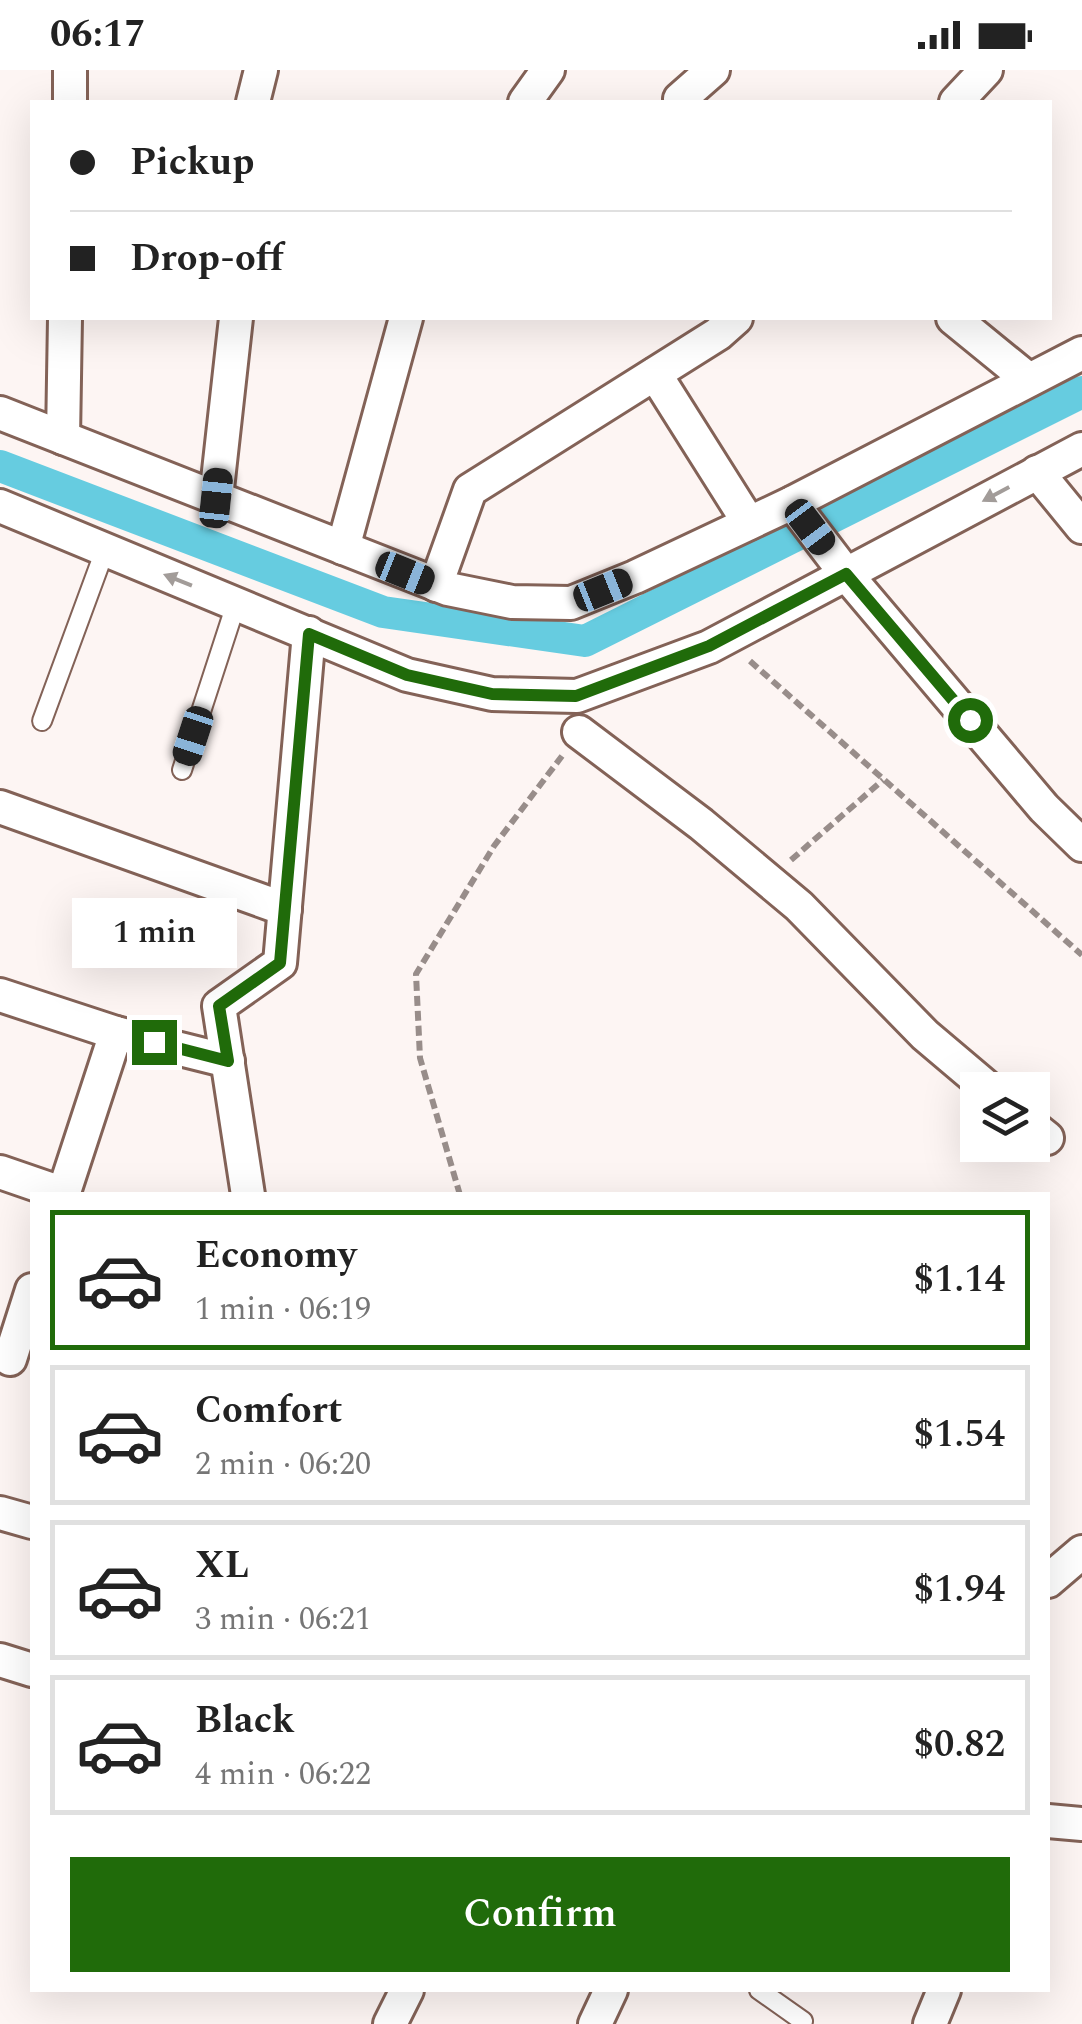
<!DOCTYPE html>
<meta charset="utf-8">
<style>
body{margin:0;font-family:Spectral,serif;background:#f2f2f2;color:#222;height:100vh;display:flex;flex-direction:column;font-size:38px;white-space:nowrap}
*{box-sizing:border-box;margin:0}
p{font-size:32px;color:#767676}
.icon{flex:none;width:55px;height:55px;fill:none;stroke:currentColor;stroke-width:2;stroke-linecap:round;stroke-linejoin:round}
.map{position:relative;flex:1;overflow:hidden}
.side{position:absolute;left:30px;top:1122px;width:1020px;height:800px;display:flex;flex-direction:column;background:#fff;border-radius:0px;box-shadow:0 10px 40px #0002}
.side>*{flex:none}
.hud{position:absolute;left:30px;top:30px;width:1022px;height:220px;border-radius:0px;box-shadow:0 10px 40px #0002;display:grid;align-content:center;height:220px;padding:0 40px;background:#fff}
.fabs{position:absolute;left:960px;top:1002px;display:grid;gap:20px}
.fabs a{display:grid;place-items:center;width:90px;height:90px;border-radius:0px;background:#fff;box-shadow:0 10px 40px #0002;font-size:50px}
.end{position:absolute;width:45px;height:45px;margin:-22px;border:12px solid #206b0a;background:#fff;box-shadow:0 0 0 5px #fff}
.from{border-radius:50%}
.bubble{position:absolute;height:70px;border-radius:0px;background:#fff;box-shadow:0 10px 40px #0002;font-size:32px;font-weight:600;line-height:70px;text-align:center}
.car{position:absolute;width:30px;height:60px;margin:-30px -15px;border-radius:12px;box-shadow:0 0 8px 2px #0007;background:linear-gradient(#222 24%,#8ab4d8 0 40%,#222 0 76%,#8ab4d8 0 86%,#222 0)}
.hud b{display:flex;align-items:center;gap:35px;height:95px;font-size:38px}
.hud b+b{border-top:2px solid #e0e0e0}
.hud i{width:25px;height:25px;background:#222}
ul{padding:18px 0 0;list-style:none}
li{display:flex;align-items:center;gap:30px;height:140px;margin:0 20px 15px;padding:0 20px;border:5px solid #e0e0e0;border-radius:0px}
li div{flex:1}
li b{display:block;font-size:38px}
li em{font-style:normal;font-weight:600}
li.current{border-color:#206b0a}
li>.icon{width:90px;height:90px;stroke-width:1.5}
.button{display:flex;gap:20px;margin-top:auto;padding:20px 40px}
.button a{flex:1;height:115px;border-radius:0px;background:#206b0a;color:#fff;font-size:40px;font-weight:600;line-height:115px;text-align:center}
.status{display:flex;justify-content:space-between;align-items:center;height:70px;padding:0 50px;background:#fff;direction:ltr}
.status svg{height:28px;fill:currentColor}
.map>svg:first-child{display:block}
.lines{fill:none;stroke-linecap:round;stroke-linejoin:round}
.canal{stroke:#66cce0;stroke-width:32}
.lane-casing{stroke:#836257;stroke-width:22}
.street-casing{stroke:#836257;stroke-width:38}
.path{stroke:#988d8a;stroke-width:6;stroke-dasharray:10 5;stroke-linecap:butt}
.lane{stroke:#fff;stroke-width:18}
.street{stroke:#fff;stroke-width:32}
.oneway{fill:#a29c99}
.route{stroke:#206b0a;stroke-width:12}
</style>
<div class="status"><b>06:17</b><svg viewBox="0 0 49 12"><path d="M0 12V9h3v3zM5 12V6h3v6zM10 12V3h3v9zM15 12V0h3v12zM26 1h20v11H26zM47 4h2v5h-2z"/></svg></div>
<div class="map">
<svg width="1082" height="1954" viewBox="0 0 1082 1954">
<rect width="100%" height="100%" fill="#fdf5f3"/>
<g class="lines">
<polyline class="canal" points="0,396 383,542 585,571 1082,322"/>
<defs>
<g id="lane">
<polyline points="42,651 105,480"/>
<polyline points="182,700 236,534"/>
<polyline points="759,1920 803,1951"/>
</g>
<g id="street">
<polyline points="70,32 70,0"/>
<polyline points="253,32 261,0"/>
<polyline points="525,32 548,0"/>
<polyline points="685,32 680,29 713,0"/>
<polyline points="956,32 986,0"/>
<polyline points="953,248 1029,310"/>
<polyline points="655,304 749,453"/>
<polyline points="0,343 448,519 512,532 571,533 635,507 792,433 1082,283"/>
<polyline points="63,368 65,248"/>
<polyline points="1037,402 1082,457"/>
<polyline points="216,428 236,248"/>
<polyline points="792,433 846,504 1044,738 1082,775"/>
<polyline points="0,436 407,605 492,624 577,626 709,577 1082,379"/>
<polyline points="343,478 406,248"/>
<polyline points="436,515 470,420 718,264 736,248"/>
<polyline points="579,662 701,754 799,836 925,965 990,1020"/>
<polyline points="0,737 285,839"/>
<polyline points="0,925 116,963 228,991"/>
<polyline points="1032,1056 1047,1068"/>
<polyline points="0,1102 64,1124"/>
<polyline points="63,1125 116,963"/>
<polyline points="248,1125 219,936 280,893 309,563"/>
<polyline points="10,1289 32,1220"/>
<polyline points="0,1443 32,1452"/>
<polyline points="1048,1511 1082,1482"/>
<polyline points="0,1590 32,1600"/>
<polyline points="1048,1751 1082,1754"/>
<polyline points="390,1954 407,1920"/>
<polyline points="595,1954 611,1920"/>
<polyline points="930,1954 944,1920"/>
</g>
</defs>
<use href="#lane" class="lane-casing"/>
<use href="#street" class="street-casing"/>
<g class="path">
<polyline points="750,591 1082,885"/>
<polyline points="791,790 883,710"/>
<polyline points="460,1125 420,988 416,904 494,776 562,686"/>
</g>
<use href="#lane" class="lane"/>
<use href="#street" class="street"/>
</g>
<defs><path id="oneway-solid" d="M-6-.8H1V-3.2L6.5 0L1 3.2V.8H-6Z" transform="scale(2.5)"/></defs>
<g class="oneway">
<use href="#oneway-solid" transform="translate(996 424) rotate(152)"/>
<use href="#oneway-solid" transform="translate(178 510) rotate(-158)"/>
</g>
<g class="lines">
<polyline class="route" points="154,972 228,991 219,936 280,893 309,564 407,605 492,624 576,626 709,576 846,504 970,650"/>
</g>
</svg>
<div class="fabs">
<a><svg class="icon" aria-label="layers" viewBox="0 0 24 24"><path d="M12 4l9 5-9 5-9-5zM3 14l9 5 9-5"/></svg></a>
</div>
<i class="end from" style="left:970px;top:650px"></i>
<i class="end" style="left:154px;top:972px"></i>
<div class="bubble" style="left:72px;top:828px;width:165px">1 min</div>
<i class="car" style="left:216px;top:428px;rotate:6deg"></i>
<i class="car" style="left:810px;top:457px;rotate:143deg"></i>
<i class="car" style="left:405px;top:503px;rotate:112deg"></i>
<i class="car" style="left:603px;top:520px;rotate:68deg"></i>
<i class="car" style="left:193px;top:666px;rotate:198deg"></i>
<div class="hud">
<b><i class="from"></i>Pickup</b>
<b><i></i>Drop-off</b>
</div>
<section class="side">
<ul>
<li class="current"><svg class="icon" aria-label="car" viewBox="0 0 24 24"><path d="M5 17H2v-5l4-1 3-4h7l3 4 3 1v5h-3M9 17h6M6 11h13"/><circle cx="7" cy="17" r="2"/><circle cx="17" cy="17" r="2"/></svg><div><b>Economy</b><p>1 min · 06:19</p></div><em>$1.14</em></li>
<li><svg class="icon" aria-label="car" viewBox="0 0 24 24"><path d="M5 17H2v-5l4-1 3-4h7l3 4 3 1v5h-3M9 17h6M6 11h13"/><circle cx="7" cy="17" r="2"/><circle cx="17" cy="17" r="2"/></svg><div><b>Comfort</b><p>2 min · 06:20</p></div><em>$1.54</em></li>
<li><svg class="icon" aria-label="car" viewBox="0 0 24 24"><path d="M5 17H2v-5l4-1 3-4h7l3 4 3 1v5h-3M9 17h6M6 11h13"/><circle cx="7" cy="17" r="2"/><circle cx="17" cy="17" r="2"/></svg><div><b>XL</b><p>3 min · 06:21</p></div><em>$1.94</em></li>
<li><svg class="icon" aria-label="car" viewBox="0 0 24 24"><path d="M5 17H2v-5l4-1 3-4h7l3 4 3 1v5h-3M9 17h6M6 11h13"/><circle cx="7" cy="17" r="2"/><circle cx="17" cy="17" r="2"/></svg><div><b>Black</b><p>4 min · 06:22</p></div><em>$0.82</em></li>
</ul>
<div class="button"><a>Confirm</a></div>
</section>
</div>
